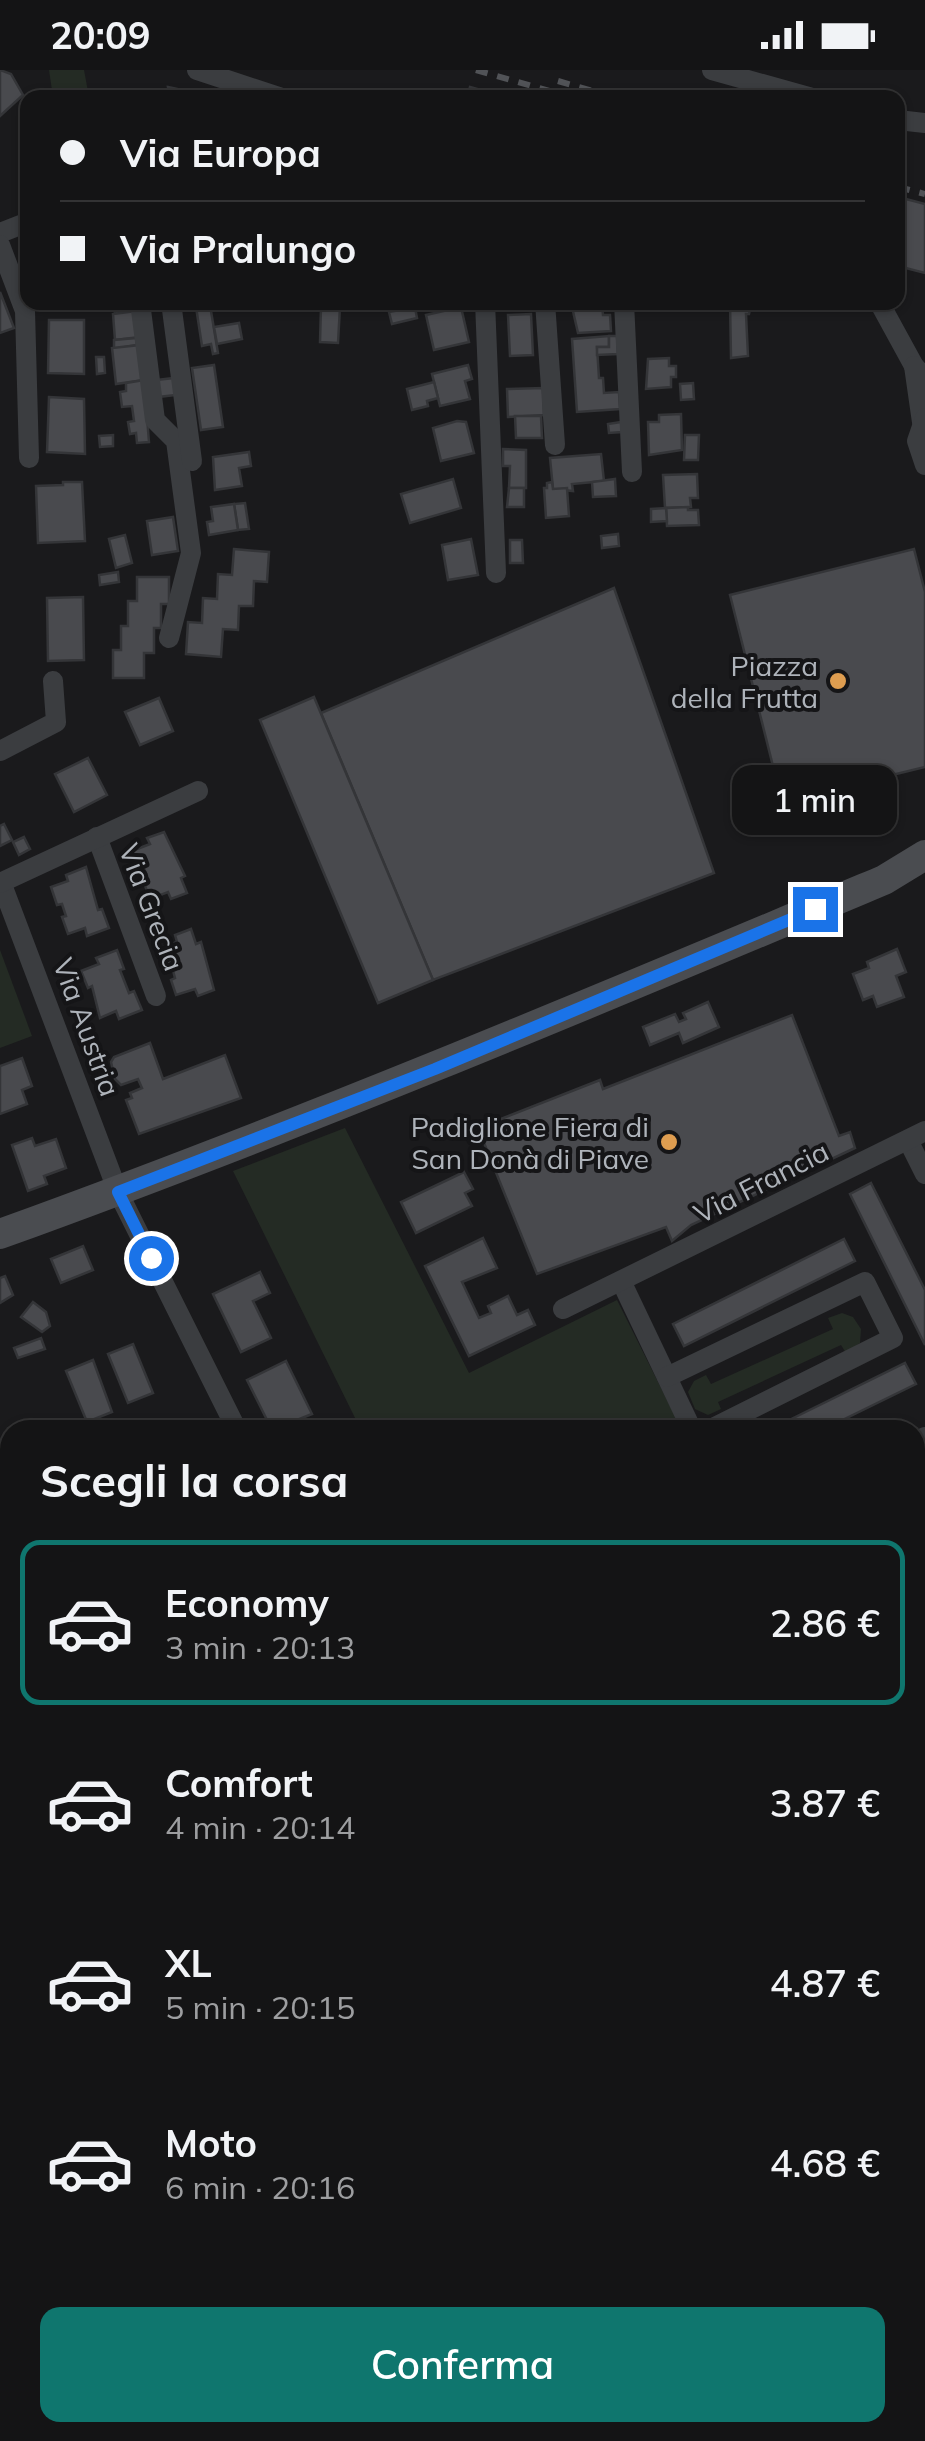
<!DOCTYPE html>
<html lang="it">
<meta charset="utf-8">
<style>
body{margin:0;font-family:Mulish,sans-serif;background:#1d1d1e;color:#f1f3f6;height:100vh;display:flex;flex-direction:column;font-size:38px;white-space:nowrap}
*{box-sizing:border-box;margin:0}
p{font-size:32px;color:#9d9ea0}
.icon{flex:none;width:55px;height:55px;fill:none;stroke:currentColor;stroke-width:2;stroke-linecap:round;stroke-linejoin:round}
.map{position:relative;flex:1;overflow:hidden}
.panel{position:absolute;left:0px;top:1350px;width:925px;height:1022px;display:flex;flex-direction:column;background:#141415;border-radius:30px 30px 0 0;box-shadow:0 2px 8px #0004,0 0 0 2px #333334}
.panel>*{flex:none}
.guide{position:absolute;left:20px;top:20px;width:885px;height:220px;border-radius:20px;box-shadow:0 2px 8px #0004,0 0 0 2px #333334;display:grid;align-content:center;height:220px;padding:0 40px;background:#141415}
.end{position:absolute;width:45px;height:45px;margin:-22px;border:12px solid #1a73e8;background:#fff;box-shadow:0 0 0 5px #fff}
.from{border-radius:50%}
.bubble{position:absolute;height:70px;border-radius:20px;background:#141415;box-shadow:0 2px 8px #0004,0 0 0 2px #333334;font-size:32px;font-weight:600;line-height:70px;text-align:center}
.guide b{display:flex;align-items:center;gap:35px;height:95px;font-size:38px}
.guide b+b{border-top:2px solid #333334}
.guide i{width:25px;height:25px;background:#f1f3f6}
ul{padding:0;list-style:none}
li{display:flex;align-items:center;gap:30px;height:165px;margin:0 20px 15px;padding:0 20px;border:5px solid transparent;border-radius:20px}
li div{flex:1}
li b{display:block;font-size:38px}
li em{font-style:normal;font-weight:600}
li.on{border-color:#0f766e}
li>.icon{width:90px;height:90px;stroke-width:1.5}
h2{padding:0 40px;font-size:45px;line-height:120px}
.primary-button{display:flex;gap:20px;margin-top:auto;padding:20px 40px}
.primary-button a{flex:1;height:115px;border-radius:20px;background:#0f766e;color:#fff;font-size:40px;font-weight:600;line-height:115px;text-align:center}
.status{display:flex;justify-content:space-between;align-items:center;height:70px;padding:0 50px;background:#141415;direction:ltr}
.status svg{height:28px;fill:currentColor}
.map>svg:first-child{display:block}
.green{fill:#242b24}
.building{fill:#494a4e;stroke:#343538;stroke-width:2.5}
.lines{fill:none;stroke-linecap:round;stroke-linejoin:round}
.street{stroke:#3b3d40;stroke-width:20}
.secondary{stroke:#4a4c50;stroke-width:30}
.rail{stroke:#515357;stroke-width:6;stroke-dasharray:12 10;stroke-linecap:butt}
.route{stroke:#1a73e8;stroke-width:12}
.poi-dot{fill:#de9d50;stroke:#151517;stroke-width:4}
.labels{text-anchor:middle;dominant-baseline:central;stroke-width:8;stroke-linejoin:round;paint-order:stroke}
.poi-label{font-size:28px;fill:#aeb3ba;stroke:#151517;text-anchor:end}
.street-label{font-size:28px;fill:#aeb3ba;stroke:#151517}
</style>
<div class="status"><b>20:09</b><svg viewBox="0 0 49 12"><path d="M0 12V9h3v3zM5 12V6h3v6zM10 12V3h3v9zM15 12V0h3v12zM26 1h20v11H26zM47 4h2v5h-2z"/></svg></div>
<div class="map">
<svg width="925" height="2371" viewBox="0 0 925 2371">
<rect width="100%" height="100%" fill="#1a1a1c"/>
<g class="green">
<polygon points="49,0 84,0 89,27 53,27"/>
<polygon points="0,880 32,966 0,978"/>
<polygon points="345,1058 469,1303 617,1230 682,1360 361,1360 233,1101"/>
<polygon points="842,1243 853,1247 861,1259 860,1273 846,1283 841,1275 718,1332 721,1339 708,1345 695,1339 688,1322 694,1311 706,1305 711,1314 833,1259 828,1248"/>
<polygon points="915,2210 925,2231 925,2371 706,2371 702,2363 915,2362"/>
</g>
<g class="building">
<polygon points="0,0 11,4 23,25 0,46"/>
<polygon points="168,17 196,23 196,28 170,28"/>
<polygon points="470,17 509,28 467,28"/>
<polygon points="906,129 925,134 925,203 898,196 898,162"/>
<polygon points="0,222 14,258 0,263"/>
<polygon points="114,232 135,232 136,241 115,244"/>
<polygon points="642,232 664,232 664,236 642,238"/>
<polygon points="730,232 752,232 749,244 746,244 748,286 731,288"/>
<polygon points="210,235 218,283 213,284 211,274 202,276 196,237"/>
<polygon points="602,235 603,245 610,245 611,261 578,263 572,237"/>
<polygon points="321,236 340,237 338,273 320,272"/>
<polygon points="415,237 417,248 392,254 389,242"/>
<polygon points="461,237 469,272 434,280 426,245"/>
<polygon points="136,241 140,267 115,270 113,244"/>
<polygon points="531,244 533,285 510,286 508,245"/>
<polygon points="49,250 84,250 84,304 48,303"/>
<polygon points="239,253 242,269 217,274 214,257"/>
<polygon points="609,266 609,277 597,277 599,308 603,308 604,323 619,322 620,339 577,342 572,269"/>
<polygon points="609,266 617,266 618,284 597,285 597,277 609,277"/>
<polygon points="136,268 137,275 114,279 114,270"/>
<polygon points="140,275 144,310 116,314 112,278"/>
<polygon points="96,287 104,287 105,303 97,304"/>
<polygon points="669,288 669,296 676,296 676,307 671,307 671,317 646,319 648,289"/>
<polygon points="214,295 223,357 201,360 192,298"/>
<polygon points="468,295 472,309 465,311 470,329 440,336 432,304"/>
<polygon points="174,308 176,325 158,327 156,310"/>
<polygon points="144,310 149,372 137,373 136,363 130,364 128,352 134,351 132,336 122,337 120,322 126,321 126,313"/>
<polygon points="434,312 438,328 427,331 428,336 412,340 407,319"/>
<polygon points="693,313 694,329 681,330 680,314"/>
<polygon points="543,318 544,345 508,347 507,319"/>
<polygon points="49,327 84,329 85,384 47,382"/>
<polygon points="681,344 682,380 649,385 648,352 659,352 659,345"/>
<polygon points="515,346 541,346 542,368 516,368"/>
<polygon points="457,351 466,352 474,383 441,391 433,358"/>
<polygon points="621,352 622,362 609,363 608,354"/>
<polygon points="113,365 113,376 100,377 99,366"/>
<polygon points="685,365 699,365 698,390 684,390"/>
<polygon points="503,379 526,380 526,418 509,418 510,396 503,396"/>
<polygon points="249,382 251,396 239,398 242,416 215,420 213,387"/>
<polygon points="601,384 604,411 572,414 573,421 553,419 550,388"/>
<polygon points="697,404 698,428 690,428 691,437 665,438 663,405"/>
<polygon points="453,409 461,438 410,453 401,424"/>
<polygon points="615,409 616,426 593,427 592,412"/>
<polygon points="63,412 82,412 85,471 38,473 36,416 63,415"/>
<polygon points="552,412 553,419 567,418 569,446 546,448 544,418 547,418 547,413"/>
<polygon points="509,418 524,418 524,437 507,437"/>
<polygon points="245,433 249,459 238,460 234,434"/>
<polygon points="234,434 238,460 209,465 207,452 213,451 211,437"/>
<polygon points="688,437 688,440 698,440 699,455 667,456 666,438"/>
<polygon points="666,438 667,451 651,452 651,439"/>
<polygon points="173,447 178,481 152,485 147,451"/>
<polygon points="618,464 619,476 602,478 601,466"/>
<polygon points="125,465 132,493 116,498 109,469"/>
<polygon points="471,469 478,505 448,510 442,475"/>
<polygon points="510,470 522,470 523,493 510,493"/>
<polygon points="234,479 269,482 267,512 254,511 253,536 239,536 238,560 223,559 221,587 186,584 188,552 202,553 203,528 217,529 218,504 232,505"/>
<polygon points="914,479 925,522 925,697 782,732 730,525"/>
<polygon points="118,502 119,512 100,515 99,505"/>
<polygon points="137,507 169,507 169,534 161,534 161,558 154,558 154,583 144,583 144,608 113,608 113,580 121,580 121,556 128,556 128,531 137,531"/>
<polygon points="614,518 714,803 433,910 321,643"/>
<polygon points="83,527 84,590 48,591 47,528"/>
<polygon points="314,627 433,910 378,933 260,650"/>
<polygon points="159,628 173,661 140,675 125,642"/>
<polygon points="88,688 107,725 74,742 55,704"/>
<polygon points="4,754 12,770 0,776 0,756"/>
<polygon points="164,762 185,806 181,808 187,823 171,829 168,822 150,829 144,813 149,811 143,796 138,798 132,781 150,774 147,768"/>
<polygon points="24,767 30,779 19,785 13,772"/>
<polygon points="86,797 98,840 102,839 109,858 87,866 85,858 68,864 62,847 66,846 62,834 57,835 51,817 68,811 66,805"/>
<polygon points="191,859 196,874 201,872 214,920 198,926 195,919 176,925 171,910 175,908 171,893 165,895 159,878 177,872 175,865"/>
<polygon points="897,879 906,902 896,906 904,927 877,937 873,926 863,930 853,904 869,898 867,892"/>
<polygon points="117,880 124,899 120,900 129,923 134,921 142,940 119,949 116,941 100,948 92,916 88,918 81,901 99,894 96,888"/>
<polygon points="708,932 719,957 683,973 679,963 650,975 643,957 675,944 679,952 686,949 683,943"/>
<polygon points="792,945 839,1066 850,1062 855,1078 691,1155 672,1171 666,1157 537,1204 478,1058 600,1010 603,1019"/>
<polygon points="150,973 163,1009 225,985 241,1028 139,1064 126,1030 132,1028 130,1023 142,1018 138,1009 121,1015 115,1009 111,992 114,987"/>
<polygon points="22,988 32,1016 22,1020 27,1034 0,1044 0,996"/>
<polygon points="32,1068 35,1076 56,1069 66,1098 44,1106 47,1114 28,1121 12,1075"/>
<polygon points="464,1102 473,1119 465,1123 472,1136 416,1163 401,1132"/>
<polygon points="871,1113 925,1220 925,1275 850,1124"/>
<polygon points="483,1168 497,1198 462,1212 479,1248 491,1243 488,1236 508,1226 517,1245 528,1240 535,1255 469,1286 425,1196"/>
<polygon points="844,1169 855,1191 684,1276 673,1254"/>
<polygon points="83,1176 93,1200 61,1213 51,1189"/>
<polygon points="260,1202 270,1223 253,1231 271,1268 241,1282 213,1224"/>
<polygon points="5,1206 13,1225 0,1233 0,1208"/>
<polygon points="33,1232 46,1242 50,1256 42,1262 21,1247"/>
<polygon points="41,1268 45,1279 18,1288 14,1278"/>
<polygon points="133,1274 153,1323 128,1333 108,1284"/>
<polygon points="93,1290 112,1342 87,1352 66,1301"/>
<polygon points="286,1291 312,1344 272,1360 247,1310"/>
<polygon points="905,1293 916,1314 822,1360 769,1360"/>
<polygon points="925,1406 925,1444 915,1449 915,1411"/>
<polygon points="915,1460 925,1480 925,1505 915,1510"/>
<polygon points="10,1599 10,1680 2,1662 5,1661 0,1641 5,1639 7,1619 4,1617"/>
<polygon points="921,1722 925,1728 925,1753 915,1758 915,1725"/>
<polygon points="921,1755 925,1762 922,1780 915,1767 915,1758"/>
<polygon points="1,1847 10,1870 0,1876 0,1848"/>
<polygon points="925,1866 925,1907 918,1910 915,1908 915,1871"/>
<polygon points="10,1901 10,1937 0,1925 0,1906"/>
<polygon points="6,2013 10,2020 10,2047 2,2051 0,2016"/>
<polygon points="919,2013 925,2026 925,2045 915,2049 915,2014"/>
<polygon points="925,2093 925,2130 915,2135 915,2097"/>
<polygon points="917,2154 920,2161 925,2159 925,2214 918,2217 915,2209"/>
<polygon points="4,2155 10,2169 10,2194 0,2198 0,2157"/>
<polygon points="10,2231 10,2268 0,2273 0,2235"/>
<polygon points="915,2295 924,2298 915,2324"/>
<polygon points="10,2299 10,2326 7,2327 2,2301"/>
<polygon points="923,2346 925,2371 914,2371"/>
<polygon points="152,2362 220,2362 222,2369 154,2371"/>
<polygon points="858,2362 901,2362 898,2371 871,2371 857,2366"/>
<polygon points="364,2364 365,2371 328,2371"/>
</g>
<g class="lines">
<g class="street">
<polyline points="197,0 282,28"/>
<polyline points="712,0 812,28"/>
<polyline points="898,50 925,53"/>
<polyline points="0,163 28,152"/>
<polyline points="0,175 25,241 29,388"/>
<polyline points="140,232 155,350 176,371 191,483 169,568"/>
<polyline points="171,232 192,391"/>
<polyline points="485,232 496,503"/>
<polyline points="545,232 555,375"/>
<polyline points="624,232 632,402"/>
<polyline points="879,232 914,296 925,308"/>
<polyline points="914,296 922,352"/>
<polyline points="925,348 917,371 925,395"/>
<polyline points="0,681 56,652 53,611"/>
<polyline points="97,767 156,926"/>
<polyline points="1,812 118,1122 237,1360"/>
<polyline points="0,813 198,721"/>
<polyline points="908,1070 925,1104"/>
<polyline points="622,1213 692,1360"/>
<polyline points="563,1239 925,1061"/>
<polyline points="667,1307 865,1212 893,1268 709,1360"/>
<polyline points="915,1372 925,1367"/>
<polyline points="0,1398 10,1424"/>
<polyline points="0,1514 10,1507"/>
<polyline points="915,1692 925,1687"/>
<polyline points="0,1750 10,1757"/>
<polyline points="915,1942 925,1937"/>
<polyline points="915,1990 925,1986"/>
<polyline points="0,2128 10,2124"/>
<polyline points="119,2362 123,2371"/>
<polyline points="255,2362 259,2371"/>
<polyline points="390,2362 394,2371"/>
<polyline points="19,2371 59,2362"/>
<polyline points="465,2371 483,2362"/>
<polyline points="576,2371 594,2362"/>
</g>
<path class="secondary" d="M0,1164C299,1056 591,933 884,810L925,785"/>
<g class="rail">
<polyline points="476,0 574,28"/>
<polyline points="558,11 617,28"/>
<polyline points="898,117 925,124"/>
</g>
</g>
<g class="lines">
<polyline class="route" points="151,1188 118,1122 435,999 815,839"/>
</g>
<g class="poi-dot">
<circle cx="838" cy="611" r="10"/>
<circle cx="669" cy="1072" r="10"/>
</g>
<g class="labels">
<g class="poi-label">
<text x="818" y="595">Piazza<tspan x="818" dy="32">della Frutta</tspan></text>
<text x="649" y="1056">Padiglione Fiera di<tspan x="649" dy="32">San Donà di Piave</tspan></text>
</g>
<g class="street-label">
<text transform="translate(152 837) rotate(69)">Via Grecia</text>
<text transform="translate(87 957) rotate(70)">Via Austria</text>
<text transform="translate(761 1112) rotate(-27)">Via Francia</text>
</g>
</g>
</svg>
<i class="end from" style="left:151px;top:1188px"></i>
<i class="end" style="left:815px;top:839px"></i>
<div class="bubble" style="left:732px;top:695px;width:165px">1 min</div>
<div class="guide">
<b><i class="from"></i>Via Europa</b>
<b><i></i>Via Pralungo</b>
</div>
<section class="panel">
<h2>Scegli la corsa</h2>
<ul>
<li class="on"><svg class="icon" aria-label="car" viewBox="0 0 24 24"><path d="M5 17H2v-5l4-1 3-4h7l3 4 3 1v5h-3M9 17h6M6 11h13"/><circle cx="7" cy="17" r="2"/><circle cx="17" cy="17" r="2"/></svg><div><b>Economy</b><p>3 min · 20:13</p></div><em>2.86 €</em></li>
<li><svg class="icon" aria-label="car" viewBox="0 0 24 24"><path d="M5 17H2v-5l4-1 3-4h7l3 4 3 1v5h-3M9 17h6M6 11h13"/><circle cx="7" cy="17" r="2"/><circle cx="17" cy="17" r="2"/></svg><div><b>Comfort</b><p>4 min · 20:14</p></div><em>3.87 €</em></li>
<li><svg class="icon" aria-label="car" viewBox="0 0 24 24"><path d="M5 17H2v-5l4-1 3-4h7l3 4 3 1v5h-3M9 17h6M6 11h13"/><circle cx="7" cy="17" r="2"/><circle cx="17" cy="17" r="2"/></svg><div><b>XL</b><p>5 min · 20:15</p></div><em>4.87 €</em></li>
<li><svg class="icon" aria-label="car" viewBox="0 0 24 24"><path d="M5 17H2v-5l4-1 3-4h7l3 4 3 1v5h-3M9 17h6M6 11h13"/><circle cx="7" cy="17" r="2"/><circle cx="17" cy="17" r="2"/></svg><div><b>Moto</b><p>6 min · 20:16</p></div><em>4.68 €</em></li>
</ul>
<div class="primary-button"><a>Conferma</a></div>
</section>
</div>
